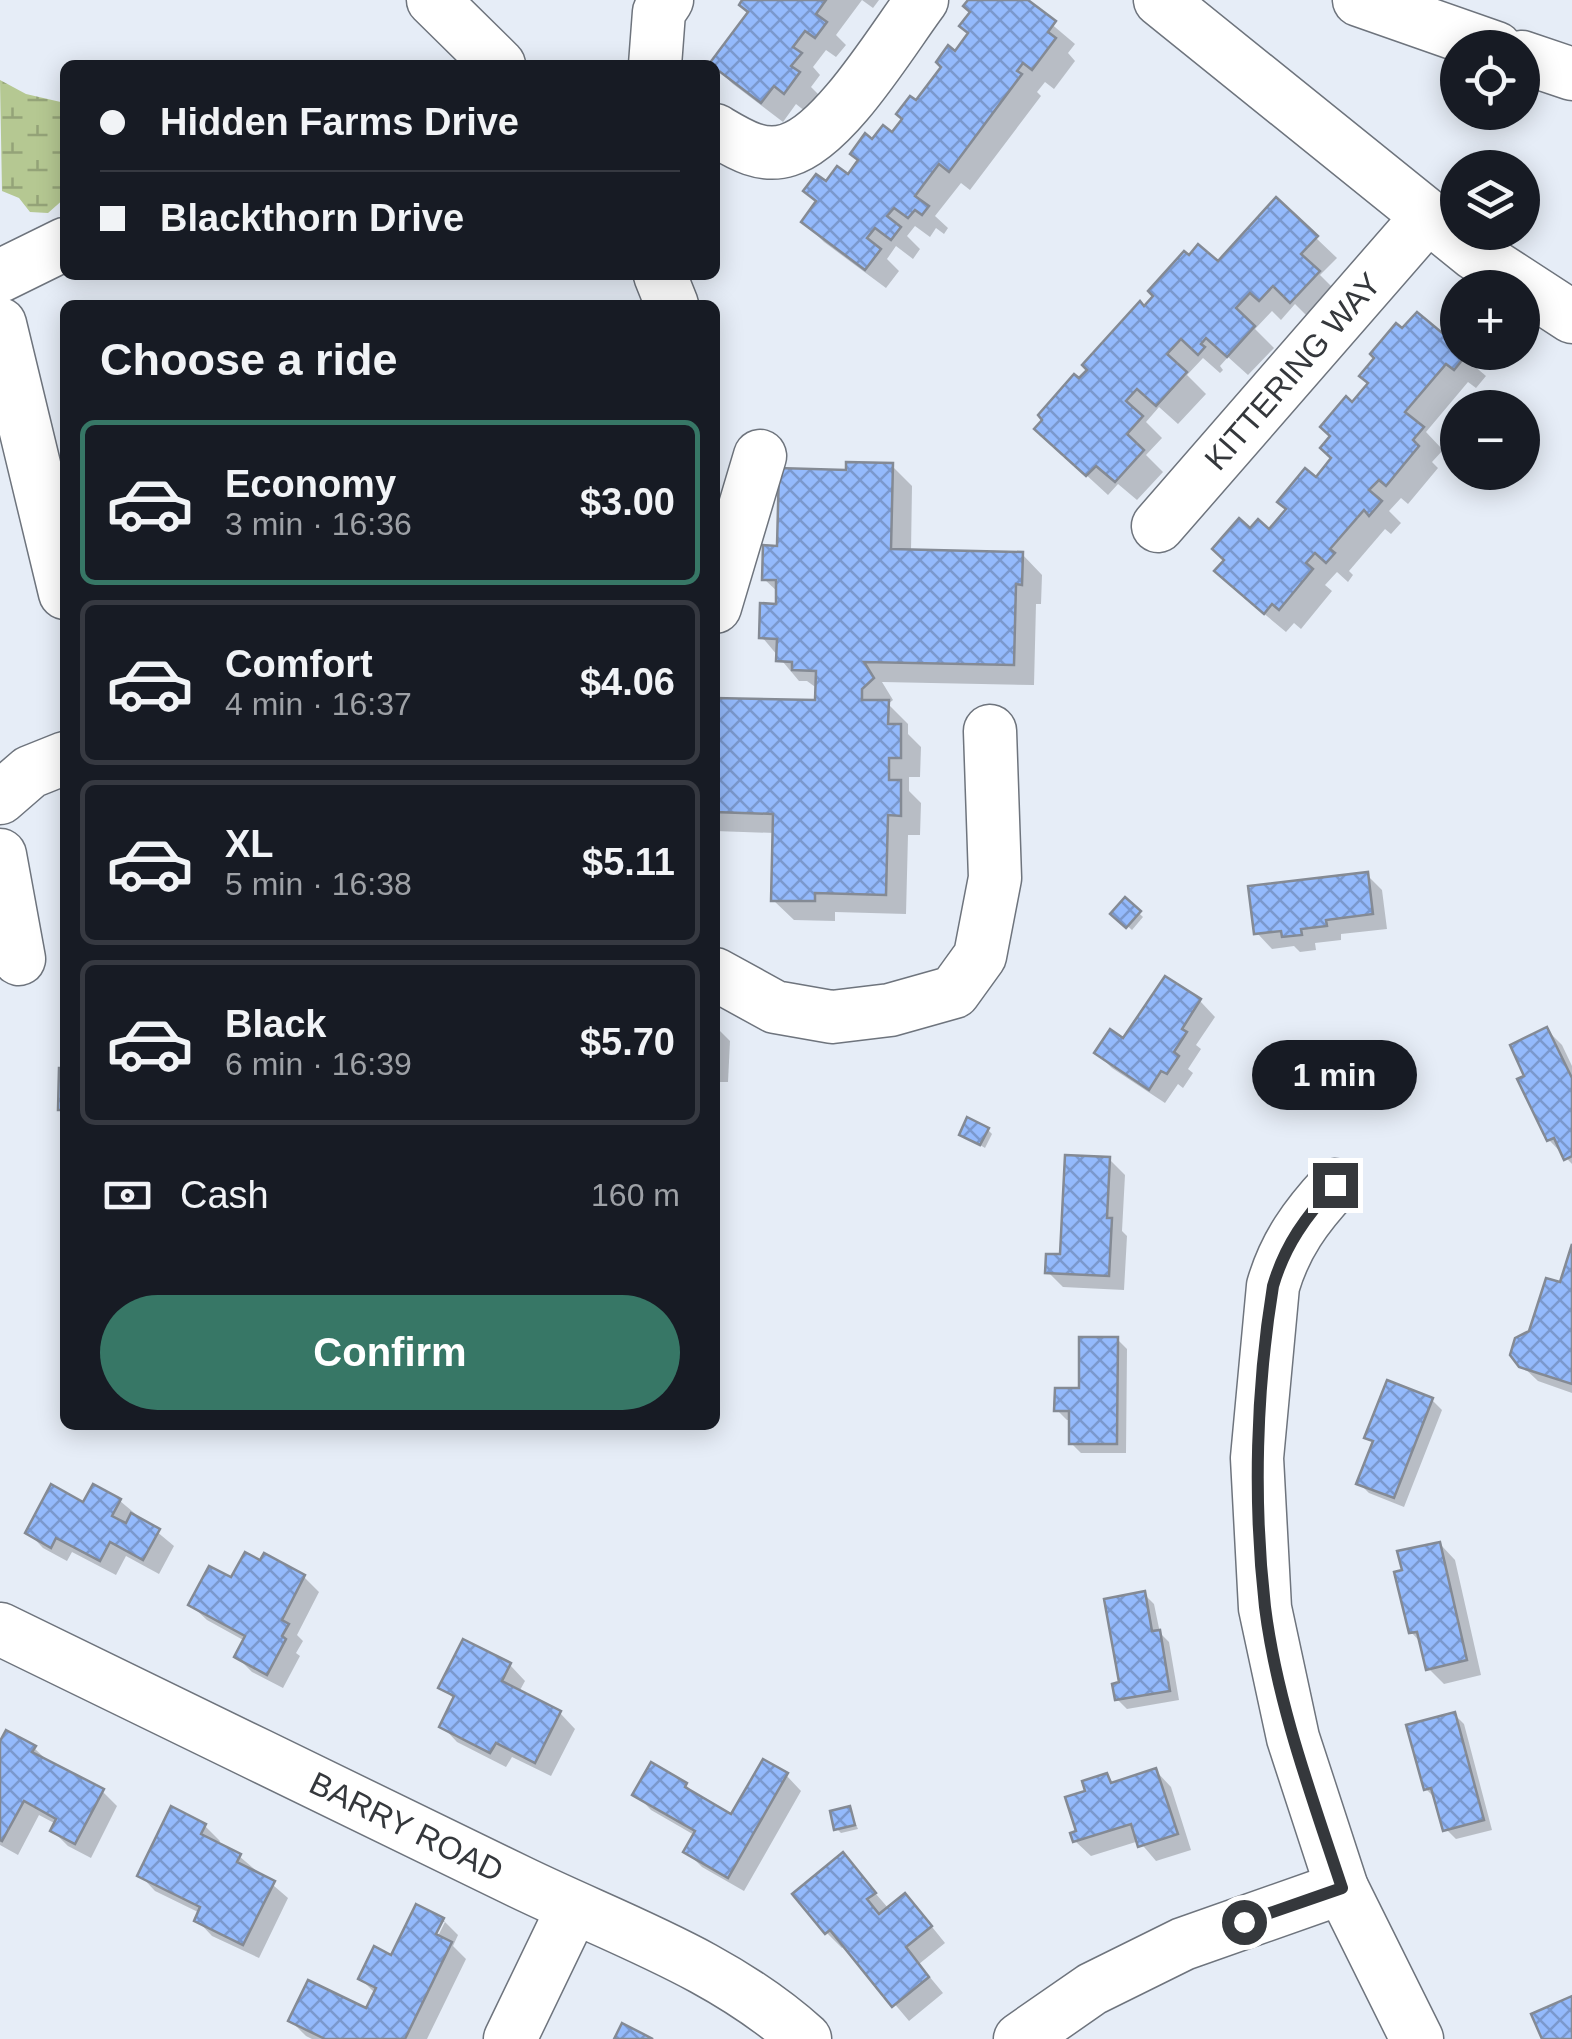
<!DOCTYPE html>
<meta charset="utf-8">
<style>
body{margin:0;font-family:Arial,sans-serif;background:#20242c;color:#f1f3f6;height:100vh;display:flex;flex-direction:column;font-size:38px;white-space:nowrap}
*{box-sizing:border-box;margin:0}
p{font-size:32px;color:#9ea1a6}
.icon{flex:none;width:55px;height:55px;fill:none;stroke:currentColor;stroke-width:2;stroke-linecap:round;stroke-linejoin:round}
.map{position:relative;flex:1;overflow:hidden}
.details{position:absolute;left:60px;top:300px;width:660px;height:1130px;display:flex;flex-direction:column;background:#171b24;border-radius:15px;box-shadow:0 5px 25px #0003}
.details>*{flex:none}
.hud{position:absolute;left:60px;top:60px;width:660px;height:220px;border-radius:15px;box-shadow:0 5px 25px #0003;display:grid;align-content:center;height:220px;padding:0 40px;background:#171b24}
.controls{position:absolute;left:1440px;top:30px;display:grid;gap:20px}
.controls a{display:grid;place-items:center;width:100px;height:100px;border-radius:50%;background:#171b24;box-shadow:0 5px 25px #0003;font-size:50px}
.end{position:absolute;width:45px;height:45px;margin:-22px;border:12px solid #35383c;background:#fff;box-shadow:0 0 0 5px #fff}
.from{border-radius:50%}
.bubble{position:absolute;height:70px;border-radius:35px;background:#171b24;box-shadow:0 5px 25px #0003;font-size:32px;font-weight:700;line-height:70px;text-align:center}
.hud b{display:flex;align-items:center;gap:35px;height:95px;font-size:38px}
.hud b+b{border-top:2px solid #363941}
.hud i{width:25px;height:25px;background:#f1f3f6}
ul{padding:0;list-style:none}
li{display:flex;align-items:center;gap:30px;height:165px;margin:0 20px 15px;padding:0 20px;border:5px solid #363941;border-radius:15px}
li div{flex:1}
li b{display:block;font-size:38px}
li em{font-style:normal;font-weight:700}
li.selected{border-color:#377766}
li>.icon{width:90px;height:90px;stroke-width:1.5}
h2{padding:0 40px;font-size:45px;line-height:120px}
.pay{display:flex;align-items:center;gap:25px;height:110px;padding:0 40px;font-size:38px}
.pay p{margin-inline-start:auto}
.action{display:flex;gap:20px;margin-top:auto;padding:20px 40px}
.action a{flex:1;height:115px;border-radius:60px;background:#377766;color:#fff;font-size:40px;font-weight:700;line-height:115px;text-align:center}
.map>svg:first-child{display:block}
.wetland{fill:url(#wetland-marsh)}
.shadow{fill:#0003;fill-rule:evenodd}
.building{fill:url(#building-cross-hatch);stroke:#848a94;stroke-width:2.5}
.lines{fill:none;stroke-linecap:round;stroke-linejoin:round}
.minor-casing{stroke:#6e747d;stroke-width:55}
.minor{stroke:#fff;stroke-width:52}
.route{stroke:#35383c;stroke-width:12}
.labels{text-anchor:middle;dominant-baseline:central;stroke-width:9;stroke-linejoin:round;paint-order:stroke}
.street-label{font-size:32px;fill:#35383c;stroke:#fff}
</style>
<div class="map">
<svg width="1572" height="2039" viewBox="0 0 1572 2039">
<defs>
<pattern id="wetland-marsh" width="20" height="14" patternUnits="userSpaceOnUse" patternTransform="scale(2.5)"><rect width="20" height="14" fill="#b5c892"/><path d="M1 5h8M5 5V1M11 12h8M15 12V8" fill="none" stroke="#94a378"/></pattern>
<pattern id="building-cross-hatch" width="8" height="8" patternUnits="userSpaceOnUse" patternTransform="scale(2.5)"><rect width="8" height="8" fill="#94bafc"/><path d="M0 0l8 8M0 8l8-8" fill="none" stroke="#7a98cd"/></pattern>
</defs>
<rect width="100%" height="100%" fill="#e6edf7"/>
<polygon class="wetland" points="0,80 26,94 65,103 65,198 48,213 30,212 19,198 2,191"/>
<g class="shadow">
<polygon points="745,0 879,0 873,8 862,0 836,35 846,45 836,57 826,50 813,67 820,75 811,87 819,95 806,112 796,104 783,122 733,84 712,64 750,13"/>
<polygon points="971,0 1023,0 1075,44 1068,53 1075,61 1054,89 1045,82 1037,92 1041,96 970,190 961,183 935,216 948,228 944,234 936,228 930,237 915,226 907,236 920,249 913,259 896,246 887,259 899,271 886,288 824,242 804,222 827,184 848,178 873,142 893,135 955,54 970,34"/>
<polygon points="1316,238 1337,258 1320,275 1338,293 1312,321 1295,304 1281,320 1272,311 1255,329 1274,348 1248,375 1228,357 1220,366 1223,370 1220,373 1203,358 1187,375 1206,394 1178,424 1159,407 1146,422 1162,438 1146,455 1163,472 1137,500 1118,484 1108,495 1058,449 1079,382 1144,309 1218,264"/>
<polygon points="1458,352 1486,376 1476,388 1468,382 1426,432 1443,450 1432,462 1438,468 1408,504 1401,498 1389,511 1401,523 1391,534 1385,529 1349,571 1353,575 1348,582 1337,572 1325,585 1332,591 1301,629 1294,623 1286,632 1238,592 1227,561 1251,532 1269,532 1334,458 1353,406"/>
<polygon points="892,466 912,486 911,552 1022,554 1042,575 1041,604 1036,604 1034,685 882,682 893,700 888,704 908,724 908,734 921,747 920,777 909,777 909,791 921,803 920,835 908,835 906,914 835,912 835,921 794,920 773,900 775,833 715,831 715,701 817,703 818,689 807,681 799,681 762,637 779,607 779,593 764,579 780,549 848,472"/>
<polygon points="1367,875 1382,890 1387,929 1341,934 1341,940 1315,943 1316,950 1300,952 1294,946 1272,949 1257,933"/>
<polygon points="1125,900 1143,917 1132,930 1113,913"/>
<polygon points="1166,979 1200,1001 1215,1017 1196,1045 1201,1049 1188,1069 1193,1073 1183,1088 1178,1084 1165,1103 1112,1068 1097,1053 1124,1042"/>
<polygon points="715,1026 730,1041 728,1082 715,1082"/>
<polygon points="1547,1030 1562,1045 1572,1066 1572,1164 1549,1140 1527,1077"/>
<polygon points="988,1130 992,1134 985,1148 962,1134"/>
<polygon points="1109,1159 1125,1175 1122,1231 1127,1236 1124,1290 1063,1287 1048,1272 1062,1257"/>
<polygon points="1572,1251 1572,1393 1538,1381 1521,1365 1531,1333 1561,1286"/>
<polygon points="1117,1339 1127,1349 1126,1453 1081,1453 1071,1443 1071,1420 1067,1420 1057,1410 1081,1391"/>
<polygon points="1432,1400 1442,1410 1404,1507 1369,1493 1359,1483 1374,1444 1367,1437"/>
<polygon points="120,1501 174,1546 159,1574 126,1556 116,1575 72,1552 67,1561 43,1548 28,1532 84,1505"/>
<polygon points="1440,1544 1455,1560 1481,1675 1444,1684 1428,1668 1422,1644 1411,1632"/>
<polygon points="304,1577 319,1592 297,1635 303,1641 296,1653 300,1656 283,1688 252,1672 237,1657 245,1641 207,1620 191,1605"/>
<polygon points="1144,1594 1154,1604 1160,1633 1169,1642 1179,1700 1127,1709 1117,1699"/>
<polygon points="510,1665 525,1681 519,1692 560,1713 575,1729 551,1776 512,1757 506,1767 457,1742 442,1726 455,1700 442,1687"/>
<polygon points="1454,1714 1464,1724 1492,1830 1456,1839 1446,1829 1436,1799 1426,1789"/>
<polygon points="0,1746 34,1748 51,1764 102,1791 117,1806 91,1858 68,1846 53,1831 56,1824 39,1815 18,1855 0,1845"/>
<polygon points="1156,1771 1171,1787 1191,1850 1156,1861 1139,1841 1091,1856 1075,1841 1088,1792 1106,1776 1115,1784"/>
<polygon points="786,1775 801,1791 744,1891 702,1867 686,1851 696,1836 651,1810 636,1794 686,1785 699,1799 731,1818"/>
<polygon points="849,1809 858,1829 841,1833 837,1829"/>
<polygon points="205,1826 220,1841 218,1845 239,1856 288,1898 259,1958 212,1936 197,1920 200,1913 155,1891 140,1875"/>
<polygon points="843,1856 889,1909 920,1912 945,1943 919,1964 943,1993 909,2021 845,1945 842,1948 827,1933 796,1894"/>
<path d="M417,1907L443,1920L458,1935L453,1946L466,1959L427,2039H312L306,2036L291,2021L309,1984L367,2012L376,1994L361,1979L375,1950L392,1958ZM439,1922H445L433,1946L428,1944Z"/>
</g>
<g class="building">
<polygon points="742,0 826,0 816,14 827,22 815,38 805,31 793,47 802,53 791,66 800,72 784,94 774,86 761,103 715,68 715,65 709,64 748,12 739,5"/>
<polygon points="968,0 1028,0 1056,21 1048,32 1056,38 1032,70 1023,63 1017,71 1022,74 949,172 939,164 915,196 929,206 922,215 915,210 908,218 894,208 887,216 901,227 891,240 875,228 867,238 881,249 865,270 801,222 816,201 803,191 816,174 826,181 837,166 848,174 858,160 850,154 865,133 872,139 883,125 892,132 902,119 896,114 910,96 916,100 941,67 936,62 948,45 955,51 968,33 959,26 970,12 963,6"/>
<polygon points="1276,197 1318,236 1301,254 1320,271 1290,303 1273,286 1259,301 1250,293 1236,308 1255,326 1227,357 1206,338 1201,344 1205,347 1198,355 1181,339 1167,354 1187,372 1156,406 1137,389 1126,401 1143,416 1127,434 1144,450 1115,482 1096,466 1086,476 1034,429 1042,420 1038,415 1074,374 1079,378 1087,370 1082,365 1140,301 1144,306 1153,296 1148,291 1184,251 1189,255 1198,244 1218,261"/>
<polygon points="1417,312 1458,346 1458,352 1467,354 1454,370 1446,364 1405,412 1424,427 1413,440 1419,446 1386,486 1379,480 1369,490 1382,501 1369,516 1364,510 1330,549 1335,553 1326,563 1315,553 1306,563 1313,569 1279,610 1272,604 1264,614 1214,571 1224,560 1212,549 1239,518 1250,528 1258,519 1269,529 1286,509 1277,502 1305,468 1316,477 1331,458 1320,448 1330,436 1320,427 1346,396 1352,402 1368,383 1359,376 1374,358 1370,354 1396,323 1402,328"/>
<polygon points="846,462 893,463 891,549 1023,552 1022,585 1016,584 1014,665 864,662 874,678 862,689 862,700 889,700 888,724 901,724 901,758 889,758 889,780 901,780 901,816 888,815 886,895 815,893 815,901 771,901 773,814 715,812 715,698 815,700 816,671 792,670 792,662 776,661 777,639 759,638 760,603 776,604 776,580 762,580 763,545 777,546 779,468 846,470"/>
<polygon points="1368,872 1373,914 1326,920 1327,926 1301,929 1302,935 1282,937 1281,931 1254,934 1248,886"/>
<polygon points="1125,897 1141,911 1126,928 1110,914"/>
<polygon points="1165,976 1201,999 1182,1029 1187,1032 1174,1052 1179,1056 1167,1074 1161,1071 1149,1090 1094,1053 1110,1029 1123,1038"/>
<polygon points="1547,1027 1572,1078 1572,1156 1564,1160 1554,1138 1547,1141 1517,1079 1524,1076 1510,1045"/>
<polygon points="59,1068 65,1068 65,1110 58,1110"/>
<polygon points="967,1117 989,1128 980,1145 959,1135"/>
<polygon points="1065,1155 1110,1157 1107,1218 1112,1218 1109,1276 1045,1273 1046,1254 1060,1254"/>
<polygon points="1572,1244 1572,1384 1519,1367 1510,1355 1515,1338 1529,1331 1546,1278 1560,1282"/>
<polygon points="1079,1337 1118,1337 1117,1444 1069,1444 1069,1411 1054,1411 1055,1388 1079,1388"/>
<polygon points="1387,1380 1433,1398 1394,1498 1356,1484 1373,1441 1364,1438"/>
<polygon points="51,1484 83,1502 93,1484 121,1499 112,1516 126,1523 131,1513 160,1529 143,1560 110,1542 100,1561 56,1538 51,1548 25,1533"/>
<polygon points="1440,1542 1467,1660 1426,1670 1417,1632 1409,1633 1394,1572 1402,1570 1397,1551"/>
<polygon points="245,1552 260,1560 264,1553 305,1575 282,1620 289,1624 282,1636 286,1639 267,1675 234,1657 245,1636 188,1605 209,1566 231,1577"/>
<polygon points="1145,1591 1152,1631 1160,1630 1170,1691 1115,1700 1112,1684 1119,1682 1104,1599"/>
<polygon points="463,1639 511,1663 502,1681 561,1711 535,1763 496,1743 490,1753 439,1727 454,1696 438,1688"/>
<polygon points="1455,1712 1484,1820 1443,1831 1431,1788 1424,1790 1406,1725"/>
<polygon points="6,1730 36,1746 32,1752 104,1789 75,1844 50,1831 56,1819 24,1801 2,1841 0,1840 0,1741"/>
<polygon points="763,1759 788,1773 728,1878 683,1852 695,1831 632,1795 651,1762 687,1783 685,1787 731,1814"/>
<polygon points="1156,1768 1178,1834 1138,1847 1131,1824 1073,1842 1070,1833 1076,1831 1065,1797 1085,1791 1082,1781 1107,1773 1111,1783"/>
<polygon points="171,1806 206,1824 201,1834 241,1854 237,1862 275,1881 243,1945 194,1921 200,1907 137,1876"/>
<polygon points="850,1806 855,1825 834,1830 830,1811"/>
<polygon points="843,1852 876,1893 867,1899 879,1914 905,1893 932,1926 906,1947 929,1977 892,2007 830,1930 825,1934 792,1894"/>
<polygon points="416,1904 444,1918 436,1934 452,1942 405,2039 325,2039 288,2021 308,1980 366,2008 376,1988 358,1979 374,1946 391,1955"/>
<polygon points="1572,1996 1572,2039 1542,2039 1531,2014"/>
<polygon points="622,2023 653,2039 614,2039"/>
</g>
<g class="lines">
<defs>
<g id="minor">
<polyline points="433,0 499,65"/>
<polyline points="1160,0 1475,254 1572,317"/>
<polyline points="1359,0 1496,48"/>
<polyline points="1522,57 1572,74"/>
<polyline points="655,65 659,12 667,0"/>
<path d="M715,130C737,143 761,159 788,150C835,136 892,40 922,0"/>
<polyline points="660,275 672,305"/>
<polyline points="0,276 65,244"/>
<polyline points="0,324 65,593"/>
<path id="s1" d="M1158,526L1428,216"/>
<polyline points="715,607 760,456"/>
<polyline points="0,798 30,772 65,758"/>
<polyline points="0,855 19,959"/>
<polyline points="715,974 775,1007 832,1017 890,1010 954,992 980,956 995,878 990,731"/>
<path d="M1335,1185C1306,1216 1285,1245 1273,1286L1257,1458L1265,1608L1293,1738L1342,1888L1417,2039"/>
<path id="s2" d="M0,1629C173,1713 347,1798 520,1882C619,1930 722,1964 805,2039"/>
<polyline points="510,2039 573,1908"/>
<polyline points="1020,2039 1092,1989 1183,1944 1342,1888"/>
</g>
</defs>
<use href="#minor" class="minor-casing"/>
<use href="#minor" class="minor"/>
</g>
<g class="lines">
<path class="route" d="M1244,1922L1342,1888C1312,1797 1277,1703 1265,1607C1253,1502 1256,1390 1273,1286C1285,1245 1306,1216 1335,1185"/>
</g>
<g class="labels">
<g class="street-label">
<text stroke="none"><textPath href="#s1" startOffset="205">KITTERING WAY</textPath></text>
<text stroke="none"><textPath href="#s2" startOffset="452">BARRY ROAD</textPath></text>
</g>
</g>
</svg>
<div class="controls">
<a><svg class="icon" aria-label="locate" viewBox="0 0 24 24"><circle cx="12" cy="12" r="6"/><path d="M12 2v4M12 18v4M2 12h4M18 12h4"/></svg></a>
<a><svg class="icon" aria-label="layers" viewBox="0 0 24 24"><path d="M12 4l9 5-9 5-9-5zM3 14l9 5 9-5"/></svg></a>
<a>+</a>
<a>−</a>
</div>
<i class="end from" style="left:1244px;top:1922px"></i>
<i class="end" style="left:1335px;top:1185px"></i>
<div class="bubble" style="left:1252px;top:1040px;width:165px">1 min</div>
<div class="hud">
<b><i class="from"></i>Hidden Farms Drive</b>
<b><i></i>Blackthorn Drive</b>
</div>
<section class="details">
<h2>Choose a ride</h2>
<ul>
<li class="selected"><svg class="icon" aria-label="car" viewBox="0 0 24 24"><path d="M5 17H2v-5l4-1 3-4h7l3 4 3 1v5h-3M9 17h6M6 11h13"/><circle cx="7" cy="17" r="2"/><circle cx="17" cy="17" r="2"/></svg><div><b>Economy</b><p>3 min · 16:36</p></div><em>$3.00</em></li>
<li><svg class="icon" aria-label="car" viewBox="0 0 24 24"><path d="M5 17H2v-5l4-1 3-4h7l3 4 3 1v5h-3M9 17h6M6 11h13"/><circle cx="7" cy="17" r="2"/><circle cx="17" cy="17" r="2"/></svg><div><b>Comfort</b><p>4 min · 16:37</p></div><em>$4.06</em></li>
<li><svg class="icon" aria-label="car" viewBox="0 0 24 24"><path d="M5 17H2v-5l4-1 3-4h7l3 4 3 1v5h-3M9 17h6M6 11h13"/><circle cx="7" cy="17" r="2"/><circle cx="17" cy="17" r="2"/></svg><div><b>XL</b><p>5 min · 16:38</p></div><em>$5.11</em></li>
<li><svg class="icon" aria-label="car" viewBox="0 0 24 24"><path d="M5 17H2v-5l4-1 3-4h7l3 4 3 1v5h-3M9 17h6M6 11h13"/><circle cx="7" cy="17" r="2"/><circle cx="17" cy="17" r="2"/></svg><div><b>Black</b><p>6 min · 16:39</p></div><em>$5.70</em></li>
</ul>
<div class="pay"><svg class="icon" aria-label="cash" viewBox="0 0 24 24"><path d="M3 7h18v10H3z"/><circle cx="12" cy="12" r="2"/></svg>Cash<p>160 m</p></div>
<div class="action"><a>Confirm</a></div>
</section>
</div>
